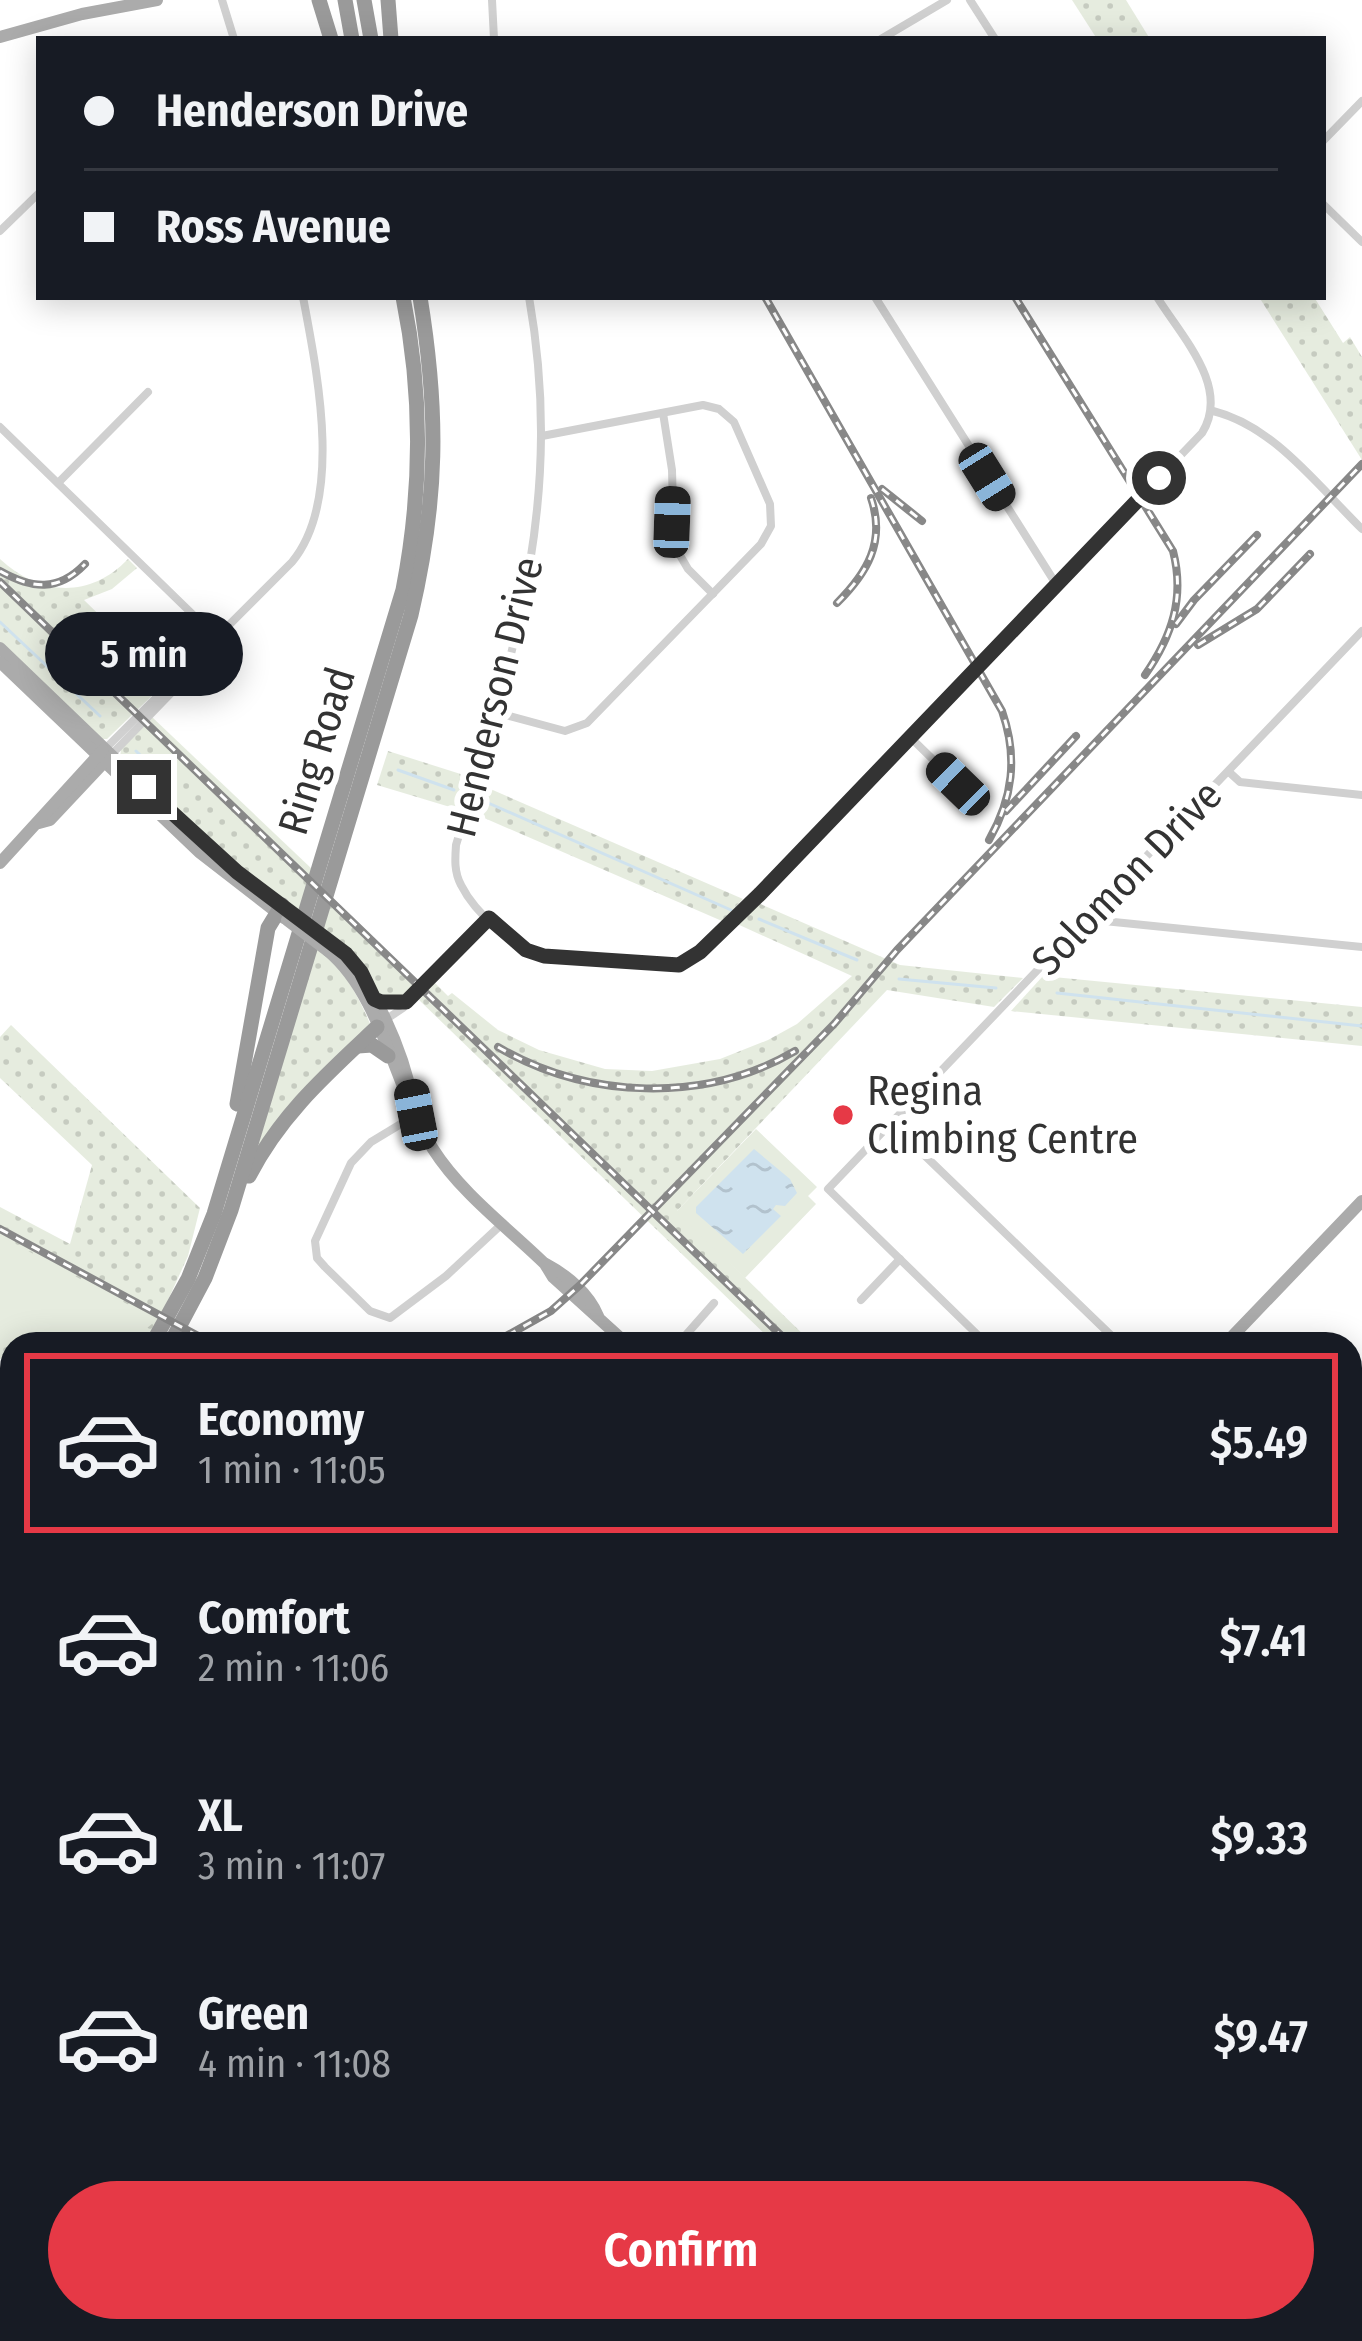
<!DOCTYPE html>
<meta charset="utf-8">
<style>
body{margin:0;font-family:"Fira Sans Condensed",sans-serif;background:#20242c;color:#f1f3f6;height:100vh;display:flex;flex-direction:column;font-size:45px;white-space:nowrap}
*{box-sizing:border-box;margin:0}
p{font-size:39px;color:#9ea1a6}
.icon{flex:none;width:66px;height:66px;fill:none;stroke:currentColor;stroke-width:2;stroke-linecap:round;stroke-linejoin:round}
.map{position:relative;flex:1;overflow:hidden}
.details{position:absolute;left:0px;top:1332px;width:1362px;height:1011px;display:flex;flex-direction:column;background:#171b24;border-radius:36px 36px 0 0;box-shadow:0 6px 30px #0003}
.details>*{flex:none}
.guide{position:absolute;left:36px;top:36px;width:1290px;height:264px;border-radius:0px;box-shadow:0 6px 30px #0003;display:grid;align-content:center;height:264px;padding:0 48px;background:#171b24}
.end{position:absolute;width:54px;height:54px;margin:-27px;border:15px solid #333;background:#fff;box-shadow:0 0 0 6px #fff}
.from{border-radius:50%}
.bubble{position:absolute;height:84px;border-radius:42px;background:#171b24;box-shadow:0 6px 30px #0003;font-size:39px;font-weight:600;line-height:84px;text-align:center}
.car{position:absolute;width:36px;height:72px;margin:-36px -18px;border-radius:15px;box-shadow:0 0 9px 3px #0007;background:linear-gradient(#222 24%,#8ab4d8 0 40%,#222 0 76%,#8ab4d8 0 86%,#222 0)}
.guide b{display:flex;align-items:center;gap:42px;height:114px;font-size:45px}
.guide b+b{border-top:3px solid #363941}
.guide i{width:30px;height:30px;background:#f1f3f6}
ul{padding:21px 0 0;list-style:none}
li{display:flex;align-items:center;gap:36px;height:180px;margin:0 24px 18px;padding:0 24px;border:6px solid transparent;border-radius:0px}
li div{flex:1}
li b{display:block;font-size:45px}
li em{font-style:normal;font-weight:600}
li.on{border-color:#e63946}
li>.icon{width:108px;height:108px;stroke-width:1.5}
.button{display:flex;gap:24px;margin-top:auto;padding:24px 48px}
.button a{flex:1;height:138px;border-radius:72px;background:#e63946;color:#fff;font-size:48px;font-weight:600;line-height:138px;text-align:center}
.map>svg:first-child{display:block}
.grass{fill:url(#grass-dots)}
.park{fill:#e6ecdf}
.water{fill:url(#water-ripples)}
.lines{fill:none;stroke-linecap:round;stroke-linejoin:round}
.stream{stroke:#cfe2ee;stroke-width:3}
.minor{stroke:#d0d0d0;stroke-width:8}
.major{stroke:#ababab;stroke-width:12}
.highway{stroke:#9a9a9a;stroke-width:15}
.rail-casing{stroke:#888;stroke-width:8}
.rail{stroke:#fff;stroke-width:3;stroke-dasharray:9;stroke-linecap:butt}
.major-bridge{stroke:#ababab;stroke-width:12}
.route{stroke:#333;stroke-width:15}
.poi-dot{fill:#e63946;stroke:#fff;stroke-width:4.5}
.labels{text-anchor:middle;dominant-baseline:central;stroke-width:12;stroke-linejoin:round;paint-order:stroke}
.street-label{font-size:42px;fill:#333;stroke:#fff}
.poi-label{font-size:42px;fill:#333;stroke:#fff;text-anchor:start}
</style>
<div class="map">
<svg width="1362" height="2341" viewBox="0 0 1362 2341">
<defs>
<pattern id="grass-dots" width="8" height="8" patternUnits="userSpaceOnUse" patternTransform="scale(3)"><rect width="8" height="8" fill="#e6ecdf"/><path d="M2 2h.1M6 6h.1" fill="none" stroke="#c6cbc0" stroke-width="1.8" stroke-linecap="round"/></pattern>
<pattern id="water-ripples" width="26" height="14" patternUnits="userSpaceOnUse" patternTransform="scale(3)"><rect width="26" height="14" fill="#cfe2ee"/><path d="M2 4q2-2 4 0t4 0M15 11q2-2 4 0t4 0" fill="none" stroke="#b2c2cd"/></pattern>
</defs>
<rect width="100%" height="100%" fill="#fff"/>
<g class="grass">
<polygon points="1072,0 1126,0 1150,39 1097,39"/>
<polygon points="1259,297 1314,297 1343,343 1350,337 1362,357 1362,460"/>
<path d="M0,559C38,595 89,600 128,559L137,568L112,589L84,600L164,678V684L107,739H100L0,643Z"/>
<polygon points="152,717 313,870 299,913 241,870 120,758 121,749"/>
<polygon points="388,751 470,777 460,810 377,785"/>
<polygon points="479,784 743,899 722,921 482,817 483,811 472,807"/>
<polygon points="756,902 900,965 1023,978 994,1007 887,990 677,1211 813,1344 775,1344 419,1000 435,983 448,996 452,993 498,1030 539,1050 605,1069 652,1071 720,1059 768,1040 797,1024 852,976 735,923"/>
<polygon points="329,904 414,985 400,998 378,998 362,966 321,928"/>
<path d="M314,947C343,966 358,995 371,1026C321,1067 288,1102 255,1157Z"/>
<polygon points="1043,976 1362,1007 1362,1046 1011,1011"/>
<polygon points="11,1025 200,1208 188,1256 148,1344 12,1344 12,1354 0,1359 0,1207 70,1244 92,1165 0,1078 0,1037"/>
</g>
<g class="park">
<polygon points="756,1129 817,1187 808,1196 816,1204 745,1278 676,1212"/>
<polygon points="0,1236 157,1320 147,1328 130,1329 118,1344 19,1344 0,1327"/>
</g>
<polygon class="water" points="754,1149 790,1179 797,1193 785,1206 776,1205 773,1209 781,1216 743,1254 696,1213 696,1207"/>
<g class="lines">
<g class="stream">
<polyline points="0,622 100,716"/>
<polyline points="136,751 175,789"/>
<polyline points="398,770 454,790"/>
<polyline points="486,802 731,910"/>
<polyline points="759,919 857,960"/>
<polyline points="899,979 996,988"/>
<polyline points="1057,993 1362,1026"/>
</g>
<g class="minor">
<polyline points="222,0 234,39"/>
<polyline points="492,0 494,39"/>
<polyline points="970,0 995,39"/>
<polyline points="881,39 947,0"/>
<polyline points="1323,141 1362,101"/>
<polyline points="1323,204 1362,242"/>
<polyline points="0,231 39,193"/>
<path d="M529,297C565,501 514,654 456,845C455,859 454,872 461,885C475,913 514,948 544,956L679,965L701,952L760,894L1202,433C1231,387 1181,336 1157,297"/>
<polyline points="875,297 1056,584"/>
<path d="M1213,411C1274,426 1318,486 1362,529"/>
<polyline points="663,413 672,470 674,545 688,569 713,594"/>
<polyline points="0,427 218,639"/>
<polyline points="58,483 148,392"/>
<polyline points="495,712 565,731 587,723 761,544 771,526 770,504 734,422 719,409 703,405 542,436"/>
<polyline points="910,737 958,784"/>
<path d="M105,749L292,562C344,499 317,372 303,297"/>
<polyline points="111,755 207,656 208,649"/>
<polyline points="1229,772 1240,782 1362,795"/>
<polyline points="1094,911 1104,921 1362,947"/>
<polyline points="385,1020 403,1008 489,918"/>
<polyline points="414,1116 371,1142 351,1163 315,1241 317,1258 325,1267 370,1311 390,1318 446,1276 503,1223"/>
<polyline points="891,1123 1120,1344"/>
<polyline points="861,1300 900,1259"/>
<polyline points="678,1344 714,1303"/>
<polyline points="987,1344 828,1189 1362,631"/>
<polyline points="0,1392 12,1391"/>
<polyline points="0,1635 12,1622"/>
<polyline points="0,1671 12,1683"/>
<polyline points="0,1744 12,1731"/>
<polyline points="0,1856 12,1868"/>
<polyline points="0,1957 12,1945"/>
<polyline points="0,2040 12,2036"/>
<polyline points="1350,2065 1362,2070"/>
<polyline points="1350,2131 1362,2137"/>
<polyline points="0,2181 12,2193"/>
<polyline points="1350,2201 1357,2204 1362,2195"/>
<polyline points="0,2257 12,2245"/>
<polyline points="100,2331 110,2341"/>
<polyline points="404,2331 415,2341"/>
<polyline points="490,2331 501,2341"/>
<polyline points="1003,2331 1013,2341"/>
<polyline points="1090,2331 1101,2341"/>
<polyline points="17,2341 26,2331"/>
<polyline points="111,2341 120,2331"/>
<polyline points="205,2341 214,2331"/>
<polyline points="300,2341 310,2331"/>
<polyline points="384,2341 393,2331"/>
<polyline points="581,2341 590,2331"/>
<polyline points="755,2341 763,2331"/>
<polyline points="870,2341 875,2331"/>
<polyline points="938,2341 944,2331"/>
<polyline points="1152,2341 1159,2335 1167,2341"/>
<polyline points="1225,2341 1228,2336 1244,2331"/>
<polyline points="1249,2341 1255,2331"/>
</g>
<g class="major">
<polyline points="0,37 82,14 157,0"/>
<polyline points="0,648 207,847 289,911"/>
<polyline points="0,662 199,852 284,918"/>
<polyline points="39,823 50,820 110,756"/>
<polyline points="0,863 103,750"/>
<path d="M331,942C372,976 403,1050 413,1102"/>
<path d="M328,951C382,996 395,1089 433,1149C461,1193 508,1228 545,1264L553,1277L627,1344"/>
<polyline points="374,999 399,1004"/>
<path d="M546,1264C567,1275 589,1294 598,1316"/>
<polyline points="1225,1344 1362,1201"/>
</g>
<g class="highway">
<polyline points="319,0 331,39"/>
<polyline points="345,0 352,39"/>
<polyline points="364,0 371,39"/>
<polyline points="388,0 391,39"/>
<polyline points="358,1046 372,1045 388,1056"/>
<polyline points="237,1104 268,928 282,905"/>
<path d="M249,1176C281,1114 327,1074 377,1027"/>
<path d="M152,1344L188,1279L214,1214L403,590C422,492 423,395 403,297"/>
<path d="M170,1344L205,1278L231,1210L411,615C438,500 439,413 420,297"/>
<polyline points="0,1515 12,1503"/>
<polyline points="0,1541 11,1526"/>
</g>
<defs>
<g id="rail">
<path d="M765,297L1002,711C1018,757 1013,798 989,840"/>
<path d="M1015,297L1173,551C1185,598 1172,636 1145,675"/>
<polyline points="882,489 922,521"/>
<path d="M0,571C32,589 58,592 85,564"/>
<polyline points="0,582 790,1344"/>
<path d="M837,603C867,573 886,542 871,498"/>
<polyline points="1176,624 1194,600 1257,535"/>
<polyline points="1198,645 1257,609 1310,554"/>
<polyline points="1006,811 1076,736"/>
<path d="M498,1047C587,1099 705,1104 795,1051"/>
<polyline points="0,1229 213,1344"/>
<polyline points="492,1344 551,1311 580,1285 835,1023 897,950 1362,464"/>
<polyline points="1350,1883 1362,1894"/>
<polyline points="1350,1965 1362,1971"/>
</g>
</defs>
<use href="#rail" class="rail-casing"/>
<use href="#rail" class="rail"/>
<g class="major-bridge">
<polyline points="290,911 331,942"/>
<polyline points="287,920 328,951"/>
</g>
</g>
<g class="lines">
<polyline class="route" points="144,787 237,872 346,954 361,972 374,999 381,1002 406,1002 489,918 526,950 544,956 679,965 700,952 760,894 1159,478"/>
</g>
<circle class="poi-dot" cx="843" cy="1115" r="12"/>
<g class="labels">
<g class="street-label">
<text transform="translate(495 697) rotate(-76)">Henderson Drive</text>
<text transform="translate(317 751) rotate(-73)">Ring Road</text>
<text transform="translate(1127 878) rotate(-46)">Solomon Drive</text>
</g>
<g class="poi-label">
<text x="867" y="1091">Regina<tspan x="867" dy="48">Climbing Centre</tspan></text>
</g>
</g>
</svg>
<i class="end from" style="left:1159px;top:478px"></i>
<i class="end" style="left:144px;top:787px"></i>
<div class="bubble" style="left:45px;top:612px;width:198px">5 min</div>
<i class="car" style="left:987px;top:477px;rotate:148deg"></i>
<i class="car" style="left:672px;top:522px;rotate:2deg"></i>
<i class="car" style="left:958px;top:784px;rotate:314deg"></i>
<i class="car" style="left:416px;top:1115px;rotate:349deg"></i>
<div class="guide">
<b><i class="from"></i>Henderson Drive</b>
<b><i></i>Ross Avenue</b>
</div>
<section class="details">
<ul>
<li class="on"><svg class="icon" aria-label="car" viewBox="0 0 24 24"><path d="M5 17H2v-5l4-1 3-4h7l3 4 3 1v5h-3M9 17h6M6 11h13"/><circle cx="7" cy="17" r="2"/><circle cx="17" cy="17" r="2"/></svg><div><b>Economy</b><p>1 min · 11:05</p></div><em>$5.49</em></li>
<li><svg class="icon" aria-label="car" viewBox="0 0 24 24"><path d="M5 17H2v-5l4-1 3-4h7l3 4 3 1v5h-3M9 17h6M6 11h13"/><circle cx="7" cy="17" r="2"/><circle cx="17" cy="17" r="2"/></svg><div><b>Comfort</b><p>2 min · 11:06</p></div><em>$7.41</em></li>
<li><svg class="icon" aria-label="car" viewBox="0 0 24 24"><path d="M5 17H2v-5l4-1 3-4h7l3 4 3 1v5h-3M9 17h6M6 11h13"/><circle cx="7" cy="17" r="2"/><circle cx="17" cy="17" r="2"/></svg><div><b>XL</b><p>3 min · 11:07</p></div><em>$9.33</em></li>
<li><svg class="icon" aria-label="car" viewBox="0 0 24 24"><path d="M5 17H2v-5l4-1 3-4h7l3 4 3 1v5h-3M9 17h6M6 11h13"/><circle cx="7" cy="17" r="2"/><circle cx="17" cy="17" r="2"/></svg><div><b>Green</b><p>4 min · 11:08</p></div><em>$9.47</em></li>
</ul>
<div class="button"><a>Confirm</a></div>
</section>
</div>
